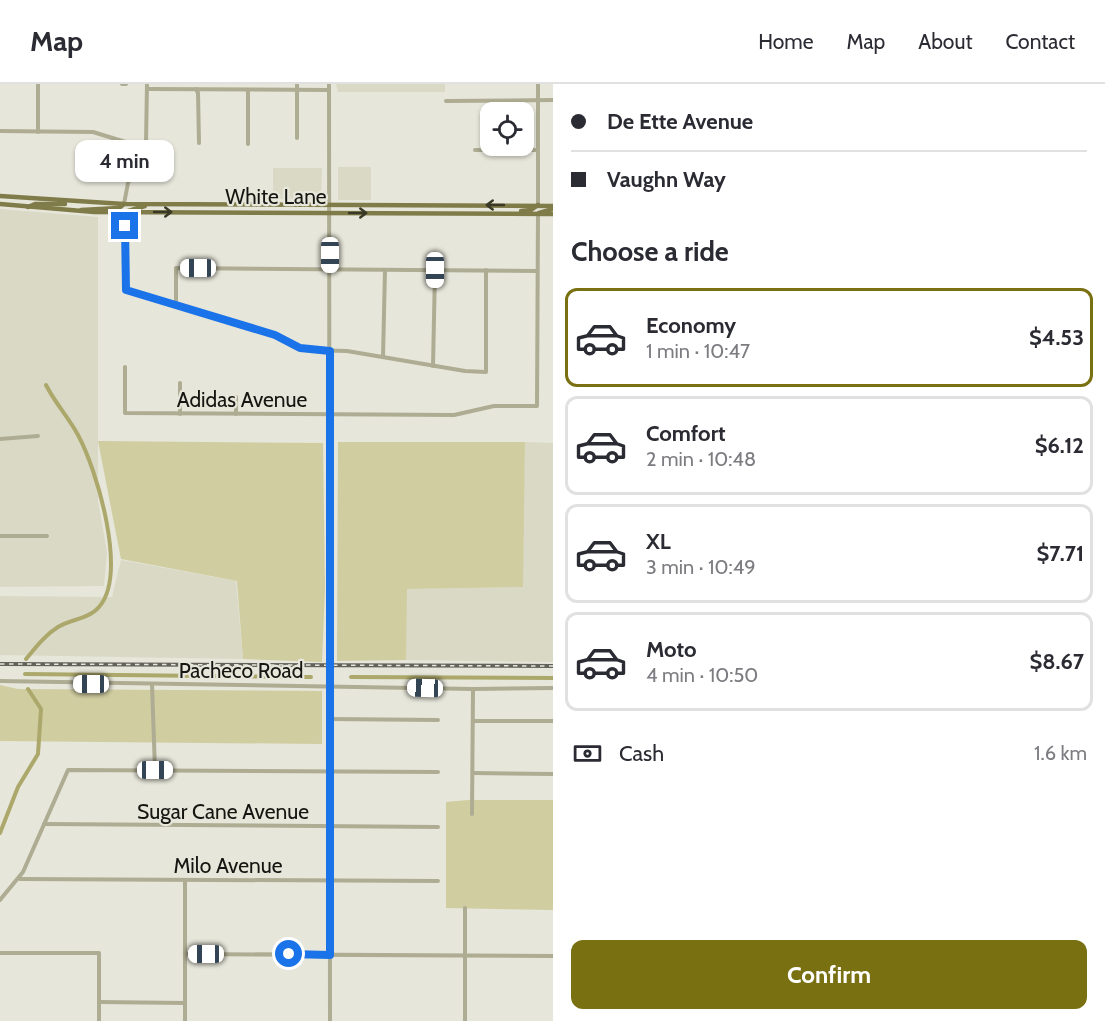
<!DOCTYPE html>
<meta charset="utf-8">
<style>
body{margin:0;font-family:Cabin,sans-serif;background:#f7f7f7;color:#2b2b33;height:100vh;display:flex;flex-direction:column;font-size:22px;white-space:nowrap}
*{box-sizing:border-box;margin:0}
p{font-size:20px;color:#7c7c81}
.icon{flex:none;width:33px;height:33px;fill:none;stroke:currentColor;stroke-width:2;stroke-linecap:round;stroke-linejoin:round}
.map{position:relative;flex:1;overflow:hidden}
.drawer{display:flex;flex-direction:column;background:#fff;width:552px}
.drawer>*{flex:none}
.guide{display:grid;align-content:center;height:132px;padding:0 18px;background:#fff}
.fabs{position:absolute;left:480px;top:18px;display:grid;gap:12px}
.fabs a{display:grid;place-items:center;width:54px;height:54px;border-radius:12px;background:#fff;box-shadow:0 2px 4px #0004;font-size:30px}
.end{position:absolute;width:27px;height:27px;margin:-14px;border:8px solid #1a73e8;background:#fff;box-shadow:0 0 0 3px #fff}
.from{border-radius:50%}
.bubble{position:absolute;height:42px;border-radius:12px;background:#fff;box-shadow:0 2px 4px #0004;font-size:20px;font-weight:700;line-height:42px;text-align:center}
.car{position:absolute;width:18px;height:36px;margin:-18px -9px;border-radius:8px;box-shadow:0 0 4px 2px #0007;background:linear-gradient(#fff 24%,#345 0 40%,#fff 0 76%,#345 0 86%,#fff 0)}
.guide b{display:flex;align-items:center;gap:21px;height:57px;font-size:22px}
.guide b+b{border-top:2px solid #e1e1e2}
.guide i{width:15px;height:15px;background:#2b2b33}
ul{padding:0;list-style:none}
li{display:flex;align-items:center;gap:18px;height:99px;margin:0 12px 9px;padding:0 6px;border:3px solid #e1e1e2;border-radius:12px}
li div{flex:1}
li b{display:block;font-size:22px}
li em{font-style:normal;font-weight:700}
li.selected{border-color:#787011}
li>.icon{width:54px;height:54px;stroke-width:1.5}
h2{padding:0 18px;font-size:27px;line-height:72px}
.pay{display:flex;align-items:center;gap:15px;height:66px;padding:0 18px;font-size:22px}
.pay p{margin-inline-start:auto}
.cta{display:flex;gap:12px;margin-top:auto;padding:12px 18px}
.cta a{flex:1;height:69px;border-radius:12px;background:#787011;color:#fff;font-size:24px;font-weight:700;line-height:69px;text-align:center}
header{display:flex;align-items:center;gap:36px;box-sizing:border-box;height:84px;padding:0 30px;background:#fff;border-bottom:2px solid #e1e1e2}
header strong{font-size:28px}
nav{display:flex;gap:33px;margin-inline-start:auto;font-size:21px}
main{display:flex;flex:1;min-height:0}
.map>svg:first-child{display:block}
.built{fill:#dad9c6}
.green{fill:#d0cda1}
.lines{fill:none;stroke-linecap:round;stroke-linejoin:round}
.canal{stroke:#aca86b;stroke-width:4}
.minor{stroke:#aeac92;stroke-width:4}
.major{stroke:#807c4a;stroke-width:4.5}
.rail-casing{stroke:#62625b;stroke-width:4}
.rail{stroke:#e6e6da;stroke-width:1.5;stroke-dasharray:4.5;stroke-linecap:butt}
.oneway{stroke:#3a3925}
.route{stroke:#1a73e8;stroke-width:8}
.labels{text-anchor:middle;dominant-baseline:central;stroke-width:4.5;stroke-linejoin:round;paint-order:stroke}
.street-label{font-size:21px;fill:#151511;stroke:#e6e6da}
</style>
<header>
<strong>Map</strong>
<nav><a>Home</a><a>Map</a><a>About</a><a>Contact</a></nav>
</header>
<main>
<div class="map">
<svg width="553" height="937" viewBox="0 0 553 937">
<rect width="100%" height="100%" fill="#e6e6da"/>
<g class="built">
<polygon points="336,0 445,0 445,8 338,8"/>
<rect x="338" y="83" width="33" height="33"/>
<polygon points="273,84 322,84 321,114 273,115"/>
<polygon points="0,125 98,133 98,417 107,468 104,502 0,503"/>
<polygon points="525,358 553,359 553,578 406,576 406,505 522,503"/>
<polygon points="121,476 236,497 243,575 0,571 0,512 112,513"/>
</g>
<g class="green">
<polygon points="98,357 323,359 325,504 322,578 243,575 237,497 121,475"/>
<polygon points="338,358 525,358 523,503 407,505 406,576 337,577"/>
<polygon points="0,601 18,605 322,607 322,660 0,657"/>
<polygon points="468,716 553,716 553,826 446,824 446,718"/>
</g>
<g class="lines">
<g class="canal">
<path d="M26,575C36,563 45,551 58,543C71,535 89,535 99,523C128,490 97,386 78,351C69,334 55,319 46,301"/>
<polyline points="25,590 311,593"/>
<polyline points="351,593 553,594"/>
<polyline points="0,749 18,703 38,670 41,625 28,605"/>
</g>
<g class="minor">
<polyline points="122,0 126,0"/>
<polyline points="329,0 330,937"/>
<polyline points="147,5 329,6"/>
<polyline points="196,5 198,9 199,59"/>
<polyline points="446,17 553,16"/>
<polyline points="0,47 93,48 145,64"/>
<polyline points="38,48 38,0"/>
<polyline points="297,54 297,0"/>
<polyline points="248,60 248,6"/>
<polyline points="475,66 538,66"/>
<polyline points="124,120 128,99 146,59 147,0"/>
<polyline points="538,121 538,0"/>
<polyline points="125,128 126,205 275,251 308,266 347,267 465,287 486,288 486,186"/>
<polyline points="176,221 176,184 537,187"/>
<polyline points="383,273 385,186"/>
<polyline points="433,282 435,186"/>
<polyline points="125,283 125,329 454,331 494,322 537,322 538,130"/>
<polyline points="180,330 180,299"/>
<polyline points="236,330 236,313"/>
<polyline points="0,355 38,352"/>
<polyline points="0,452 47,452"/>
<polyline points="0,597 473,605 553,604"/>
<polyline points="152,600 155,686"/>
<polyline points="330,635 438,636"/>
<polyline points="473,637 553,637"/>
<polyline points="473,689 553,690"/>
<polyline points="472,730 473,605"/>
<polyline points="44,740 438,743"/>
<polyline points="20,795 438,797"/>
<polyline points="0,816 23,788 68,686 438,688"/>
<polyline points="465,824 465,937"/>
<polyline points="0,869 99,869 99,937"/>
<polyline points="185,870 553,872"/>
<polyline points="99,918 185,919"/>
<polyline points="185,937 185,796"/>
</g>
<g class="major">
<polyline points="0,112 124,120 553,122"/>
<polyline points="0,120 94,128 553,130"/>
<polyline points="28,123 35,120 65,120"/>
<polyline points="81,126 119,124 124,120"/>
<polyline points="521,127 531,126 538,121"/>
<polyline points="125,128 145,122"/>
<polyline points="539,129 553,125"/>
</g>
<defs>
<polyline id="rail" points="0,580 553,582"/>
</defs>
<use href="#rail" class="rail-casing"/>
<use href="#rail" class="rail"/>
</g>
<defs><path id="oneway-shaft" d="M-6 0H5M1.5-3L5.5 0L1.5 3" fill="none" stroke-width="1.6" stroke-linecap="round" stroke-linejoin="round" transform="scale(1.5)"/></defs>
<g class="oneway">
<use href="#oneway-shaft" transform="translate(495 121) rotate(-180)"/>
<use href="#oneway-shaft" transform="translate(163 128)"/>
<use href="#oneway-shaft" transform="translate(358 129)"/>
</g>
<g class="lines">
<polyline class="route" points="125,142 126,206 275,251 300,264 330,267 330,871 289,870"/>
</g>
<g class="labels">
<g class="street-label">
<text x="276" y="112">White Lane</text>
<text x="242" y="315">Adidas Avenue</text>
<text x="241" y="586">Pacheco Road</text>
<text x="223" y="727">Sugar Cane Avenue</text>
<text x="228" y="781">Milo Avenue</text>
</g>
</g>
</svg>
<div class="fabs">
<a><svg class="icon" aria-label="locate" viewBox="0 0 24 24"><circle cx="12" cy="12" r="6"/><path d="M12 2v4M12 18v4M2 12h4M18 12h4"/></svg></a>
</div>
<i class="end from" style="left:289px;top:870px"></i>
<i class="end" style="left:125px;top:142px"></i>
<div class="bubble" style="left:75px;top:56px;width:99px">4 min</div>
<i class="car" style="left:330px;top:171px;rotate:180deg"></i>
<i class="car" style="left:198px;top:184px;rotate:270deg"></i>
<i class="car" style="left:435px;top:186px;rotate:180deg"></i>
<i class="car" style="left:91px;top:600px;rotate:270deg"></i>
<i class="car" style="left:425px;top:604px;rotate:272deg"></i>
<i class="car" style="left:155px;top:686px;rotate:90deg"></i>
<i class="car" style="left:206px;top:870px;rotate:270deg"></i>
</div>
<section class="drawer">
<div class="guide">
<b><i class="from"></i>De Ette Avenue</b>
<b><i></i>Vaughn Way</b>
</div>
<h2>Choose a ride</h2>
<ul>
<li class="selected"><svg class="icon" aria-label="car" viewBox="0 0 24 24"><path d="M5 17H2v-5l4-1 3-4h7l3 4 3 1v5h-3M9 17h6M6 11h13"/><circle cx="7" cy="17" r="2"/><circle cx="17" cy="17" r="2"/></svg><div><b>Economy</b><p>1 min · 10:47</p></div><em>$4.53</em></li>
<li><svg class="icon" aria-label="car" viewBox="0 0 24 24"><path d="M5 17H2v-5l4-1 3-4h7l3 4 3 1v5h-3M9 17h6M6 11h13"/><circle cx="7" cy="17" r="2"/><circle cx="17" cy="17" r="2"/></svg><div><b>Comfort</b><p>2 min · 10:48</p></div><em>$6.12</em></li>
<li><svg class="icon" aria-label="car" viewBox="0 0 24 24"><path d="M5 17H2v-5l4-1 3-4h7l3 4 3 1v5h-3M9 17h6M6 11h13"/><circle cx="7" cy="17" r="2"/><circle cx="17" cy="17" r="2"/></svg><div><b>XL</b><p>3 min · 10:49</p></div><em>$7.71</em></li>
<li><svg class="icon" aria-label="car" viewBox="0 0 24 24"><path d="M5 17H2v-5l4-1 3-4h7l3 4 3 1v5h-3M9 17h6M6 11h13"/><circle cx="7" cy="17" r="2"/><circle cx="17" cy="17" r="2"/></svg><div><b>Moto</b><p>4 min · 10:50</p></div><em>$8.67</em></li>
</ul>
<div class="pay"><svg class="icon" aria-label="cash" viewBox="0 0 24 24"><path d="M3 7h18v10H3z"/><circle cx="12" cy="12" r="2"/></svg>Cash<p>1.6 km</p></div>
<div class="cta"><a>Confirm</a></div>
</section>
</main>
